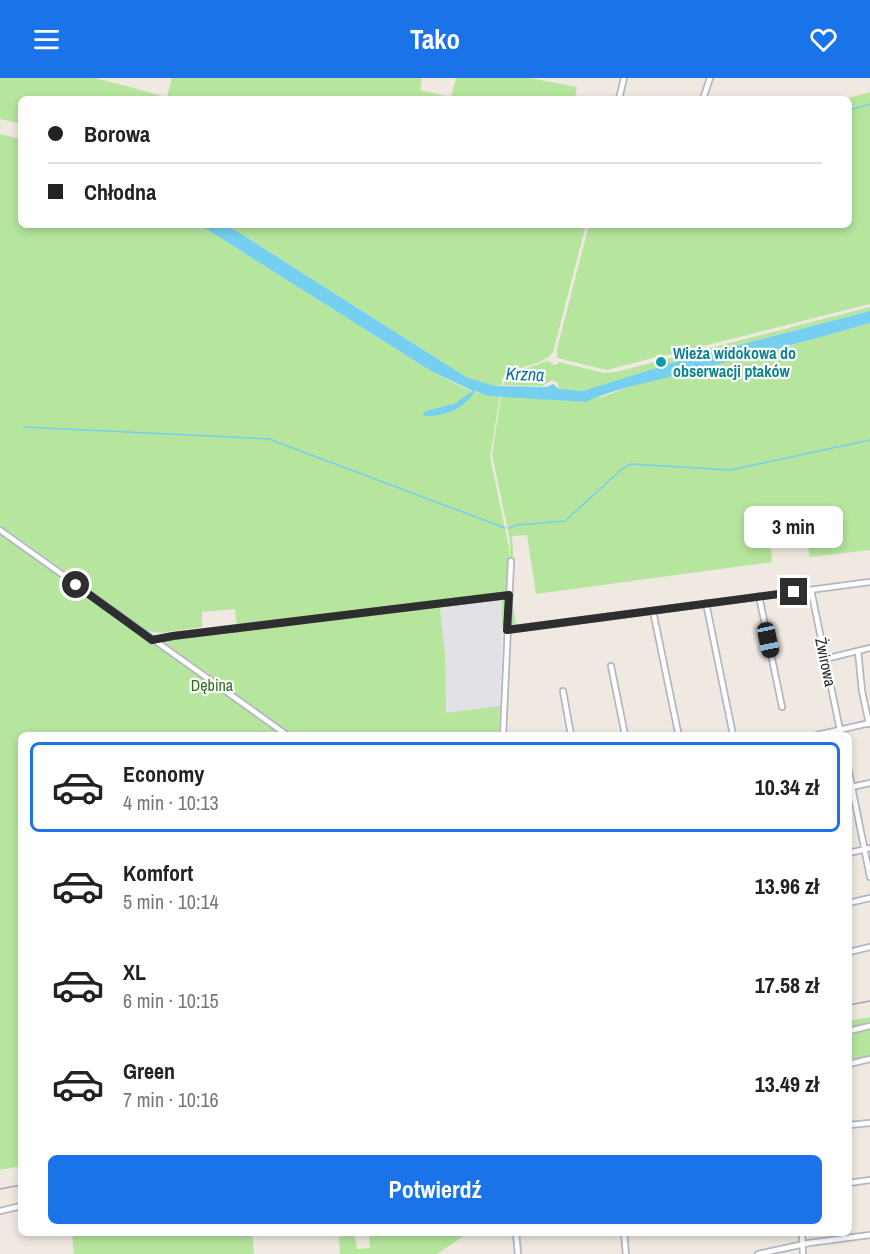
<!DOCTYPE html>
<html lang="pl">
<meta charset="utf-8">
<style>
body{margin:0;font-family:"Archivo Narrow",sans-serif;background:#f2f2f2;color:#222;height:100vh;display:flex;flex-direction:column;font-size:22px;white-space:nowrap}
*{box-sizing:border-box;margin:0}
p{font-size:20px;color:#767676}
.icon{flex:none;width:33px;height:33px;fill:none;stroke:currentColor;stroke-width:2;stroke-linecap:round;stroke-linejoin:round}
.map{position:relative;flex:1;overflow:hidden}
.sheet{position:absolute;left:18px;top:654px;width:834px;height:504px;display:flex;flex-direction:column;background:#fff;border-radius:9px;box-shadow:0 3px 9px #0003}
.sheet>*{flex:none}
.hud{position:absolute;left:18px;top:18px;width:834px;height:132px;border-radius:9px;box-shadow:0 3px 9px #0003;display:grid;align-content:center;height:132px;padding:0 30px;background:#fff}
.end{position:absolute;width:27px;height:27px;margin:-14px;border:8px solid #2e2e2e;background:#fff;box-shadow:0 0 0 3px #fff}
.from{border-radius:50%}
.bubble{position:absolute;height:42px;border-radius:9px;background:#fff;box-shadow:0 3px 9px #0003;font-size:20px;font-weight:700;line-height:42px;text-align:center}
.car{position:absolute;width:18px;height:36px;margin:-18px -9px;border-radius:8px;box-shadow:0 0 4px 2px #0007;background:linear-gradient(#222 24%,#8ab4d8 0 40%,#222 0 76%,#8ab4d8 0 86%,#222 0)}
.hud b{display:flex;align-items:center;gap:21px;height:57px;font-size:22px}
.hud b+b{border-top:2px solid #e0e0e0}
.hud i{width:15px;height:15px;background:#222}
ul{padding:10px 0 0;list-style:none}
li{display:flex;align-items:center;gap:18px;height:90px;margin:0 12px 9px;padding:0 18px;border:3px solid transparent;border-radius:9px}
li div{flex:1}
li b{display:block;font-size:22px}
li em{font-style:normal;font-weight:700}
li.active{border-color:#1a73e8}
li>.icon{width:54px;height:54px;stroke-width:1.5}
.cta{display:flex;gap:12px;margin-top:auto;padding:12px 30px}
.cta a{flex:1;height:69px;border-radius:9px;background:#1a73e8;color:#fff;font-size:24px;font-weight:700;line-height:69px;text-align:center}
header{display:flex;justify-content:space-between;align-items:center;height:78px;padding:0 30px;background:#1a73e8;color:#fff;font-size:27px;font-weight:700}
.map>svg:first-child{display:block}
.industrial{fill:#e3e1e8}
.green{fill:#b6e59e}
.water{fill:#75cff0}
.lines{fill:none;stroke-linecap:round;stroke-linejoin:round}
.stream{stroke:#75cff0;stroke-width:1.5}
.street-casing{stroke:#b4b7c1;stroke-width:8}
.street{stroke:#fff;stroke-width:4.5}
.rail{stroke:#a3a6b8;stroke-width:1.5}
.route{stroke:#2e2e2e;stroke-width:8}
.culture-dot{fill:#0f9aa8;stroke:#fff;stroke-width:2}
.labels{text-anchor:middle;dominant-baseline:central;stroke-width:4.5;stroke-linejoin:round;paint-order:stroke}
.culture-label{font-size:16px;font-weight:bold;fill:#0d838f;stroke:#fff;text-anchor:start}
.street-label{font-size:16px;fill:#2e2e2e;stroke:#fff}
.park-label{font-size:16px;fill:#2c6e1b;stroke:#fff}
.water-label{font-size:18px;font-style:italic;fill:#0d6fa3;stroke:#fff}
</style>
<header><svg class="icon" aria-label="menu" viewBox="0 0 24 24"><path d="M4 6h16M4 12h16M4 18h16"/></svg>Tako<svg class="icon" aria-label="heart" viewBox="0 0 24 24"><path d="M12 20l-8-8c-3-5 5-10 8-4 3-6 11-1 8 4z"/></svg></header>
<div class="map">
<svg width="870" height="1176" viewBox="0 0 870 1176">
<rect width="100%" height="100%" fill="#efe9e1"/>
<polygon class="industrial" points="503,520 500,628 446,635 445,578 440,529"/>
<g class="green">
<polygon points="0,0 95,0 167,19 172,0 422,0 420,12 451,19 456,0 530,0 577,9 575,21 21,21 21,46 0,41"/>
<polygon points="870,14 870,226 676,275 663,278 661,276 656,277 656,279 607,292 557,280 557,271 589,147 849,147 849,21 845,21"/>
<path d="M0,56L21,61V147H200L431,293C453,304 475,318 500,318L490,379L509,470L510,487L505,548H502V520L440,529L445,578L446,635L500,628L499,657H21V1088L0,1092V450L158,563L237,552L235,531L202,534V549L161,555L148,553L0,447Z"/>
<path d="M227,147H586L553,274C541,290 515,286 502,301V307L494,308L466,299Z"/>
<polygon points="870,229 870,233 685,281 599,309 583,313 559,311 558,305 552,302 542,308 503,307 506,300 510,297 546,283 551,284 551,286 556,287 559,284 604,295 616,294"/>
<polygon points="870,245 870,472 810,479 801,440 769,444 772,484 536,516 527,457 512,458 514,489 512,522 516,547 510,547 510,463 492,376 501,318 587,324 594,319 602,319 634,307 785,269"/>
<polygon points="870,939 870,979 849,983 849,943"/>
<polygon points="72,1155 252,1155 254,1176 74,1176"/>
<polygon points="369,1155 468,1155 437,1176 340,1176 339,1159 355,1157 357,1171 370,1170"/>
</g>
<path class="water" d="M200,147H227L466,299L494,308L547,309L553,306L559,311L583,313L685,281L870,233V245C801,265 731,283 661,301C647,304 595,317 587,324L488,318L475,313C464,331 446,338 425,338L423,336L426,333L454,326L473,313L431,293Z"/>
<g class="lines">
<g class="stream">
<polyline points="849,32 870,26"/>
<polyline points="24,349 269,361 505,450"/>
<polyline points="509,450 517,447 565,443 622,391 631,386 730,392 870,362"/>
</g>
<defs>
<g id="street">
<polyline points="619,21 624,0"/>
<polyline points="703,21 710,0"/>
<polyline points="0,452 287,657"/>
<polyline points="811,512 841,657"/>
<polyline points="759,518 782,629"/>
<polyline points="706,525 733,657"/>
<polyline points="653,533 678,654"/>
<polyline points="507,552 870,504"/>
<polyline points="152,563 173,558 509,517"/>
<polyline points="858,573 862,613 869,646"/>
<polyline points="825,581 870,570"/>
<polyline points="611,588 625,657"/>
<polyline points="563,613 571,657"/>
<polyline points="503,657 511,483"/>
<polyline points="817,657 870,645"/>
<polyline points="849,694 870,799"/>
<polyline points="852,709 870,705"/>
<polyline points="849,775 870,770"/>
<polyline points="849,825 870,820"/>
<polyline points="849,874 870,869"/>
<polyline points="849,953 870,948"/>
<polyline points="849,986 870,981"/>
<polyline points="849,1047 870,1045"/>
<polyline points="849,1105 870,1102"/>
<polyline points="0,1133 21,1128"/>
<polyline points="516,1155 518,1176"/>
<polyline points="624,1155 626,1176"/>
<polyline points="802,1155 803,1176"/>
<polyline points="758,1176 809,1165 870,1157"/>
</g>
</defs>
<use href="#street" class="street-casing"/>
<use href="#street" class="street"/>
<g class="rail">
<polyline points="849,927 870,923"/>
<polyline points="0,1111 21,1107"/>
</g>
</g>
<g class="lines">
<polyline class="route" points="76,507 152,562 173,558 509,517 507,552 794,514"/>
</g>
<circle class="culture-dot" cx="661" cy="284" r="6"/>
<g class="labels">
<g class="culture-label">
<text x="673" y="275">Wieża widokowa do<tspan x="673" dy="18">obserwacji ptaków</tspan></text>
</g>
<g class="street-label">
<text transform="translate(826 584) rotate(78)">Żwirowa</text>
</g>
<g class="park-label">
<text x="212" y="607">Dębina</text>
</g>
<g class="water-label">
<text transform="translate(525 296) rotate(2)">Krzna</text>
</g>
</g>
</svg>
<i class="end from" style="left:76px;top:507px"></i>
<i class="end" style="left:794px;top:514px"></i>
<div class="bubble" style="left:744px;top:428px;width:99px">3 min</div>
<i class="car" style="left:768px;top:562px;rotate:168deg"></i>
<div class="hud">
<b><i class="from"></i>Borowa</b>
<b><i></i>Chłodna</b>
</div>
<section class="sheet">
<ul>
<li class="active"><svg class="icon" aria-label="car" viewBox="0 0 24 24"><path d="M5 17H2v-5l4-1 3-4h7l3 4 3 1v5h-3M9 17h6M6 11h13"/><circle cx="7" cy="17" r="2"/><circle cx="17" cy="17" r="2"/></svg><div><b>Economy</b><p>4 min · 10:13</p></div><em>10.34 zł</em></li>
<li><svg class="icon" aria-label="car" viewBox="0 0 24 24"><path d="M5 17H2v-5l4-1 3-4h7l3 4 3 1v5h-3M9 17h6M6 11h13"/><circle cx="7" cy="17" r="2"/><circle cx="17" cy="17" r="2"/></svg><div><b>Komfort</b><p>5 min · 10:14</p></div><em>13.96 zł</em></li>
<li><svg class="icon" aria-label="car" viewBox="0 0 24 24"><path d="M5 17H2v-5l4-1 3-4h7l3 4 3 1v5h-3M9 17h6M6 11h13"/><circle cx="7" cy="17" r="2"/><circle cx="17" cy="17" r="2"/></svg><div><b>XL</b><p>6 min · 10:15</p></div><em>17.58 zł</em></li>
<li><svg class="icon" aria-label="car" viewBox="0 0 24 24"><path d="M5 17H2v-5l4-1 3-4h7l3 4 3 1v5h-3M9 17h6M6 11h13"/><circle cx="7" cy="17" r="2"/><circle cx="17" cy="17" r="2"/></svg><div><b>Green</b><p>7 min · 10:16</p></div><em>13.49 zł</em></li>
</ul>
<div class="cta"><a>Potwierdź</a></div>
</section>
</div>
